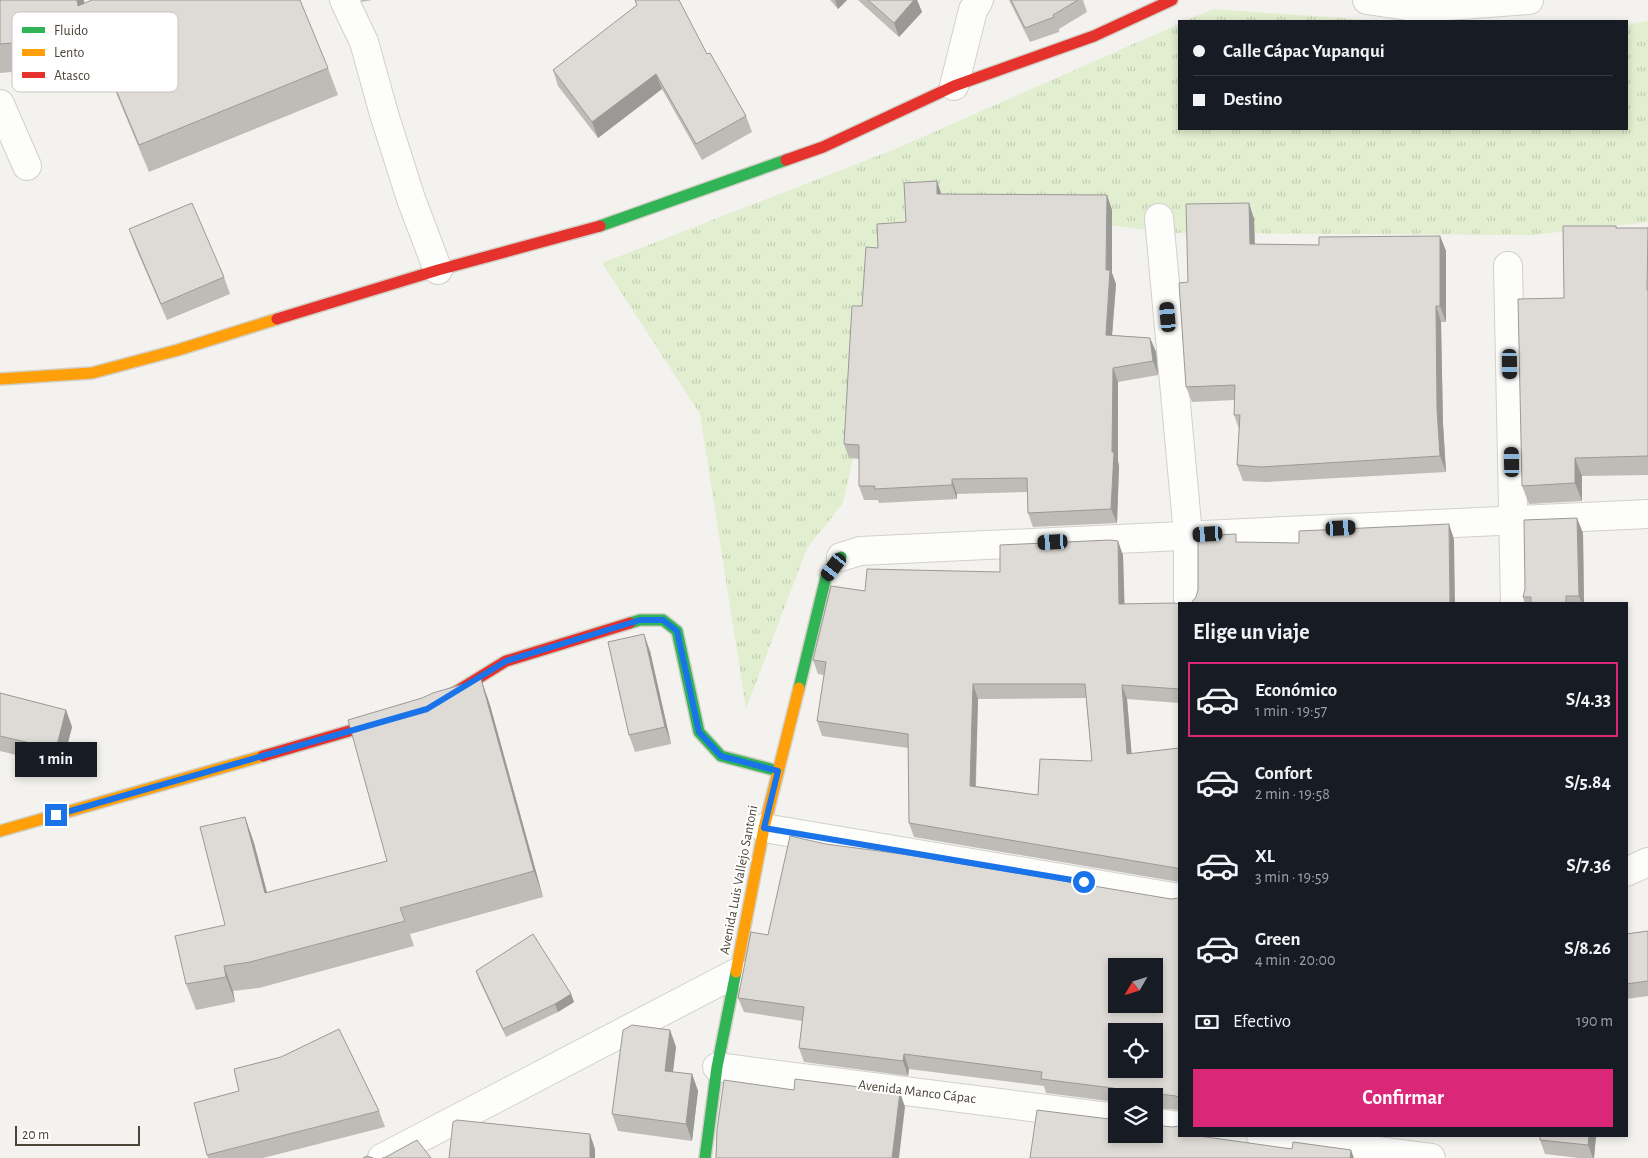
<!DOCTYPE html>
<html lang="es">
<meta charset="utf-8">
<style>
body{margin:0;font-family:"Alegreya Sans",sans-serif;background:#20242c;color:#f1f3f6;height:100vh;display:flex;flex-direction:column;font-size:19px;white-space:nowrap}
*{box-sizing:border-box;margin:0}
p{font-size:16px;color:#9ea1a6}
.icon{flex:none;width:28px;height:28px;fill:none;stroke:currentColor;stroke-width:2;stroke-linecap:round;stroke-linejoin:round}
.map{position:relative;flex:1;overflow:hidden}
.panel{position:absolute;left:1178px;top:602px;width:450px;height:535px;display:flex;flex-direction:column;background:#171b24;border-radius:0px;box-shadow:0 2px 8px #0003}
.panel>*{flex:none}
.banner{position:absolute;left:1178px;top:20px;width:450px;height:110px;border-radius:0px;box-shadow:0 2px 8px #0003;display:grid;align-content:center;height:110px;padding:0 15px;background:#171b24}
.needle{width:32px;rotate:231deg}
.controls{position:absolute;left:1108px;top:958px;display:grid;gap:10px}
.controls a{display:grid;place-items:center;width:55px;height:55px;border-radius:0px;background:#171b24;box-shadow:0 2px 8px #0003;font-size:25px}
.scale{position:absolute;left:15px;bottom:12px;width:125px;box-sizing:border-box;padding-left:5px;border:2px solid #4b4439;border-top:0;font-size:14px;line-height:18px;white-space:nowrap;color:#4b4439;-webkit-text-stroke:4px #fff;paint-order:stroke}
.end{position:absolute;width:22px;height:22px;margin:-11px;border:6px solid #1a73e8;background:#fff;box-shadow:0 0 0 2px #fff}
.from{border-radius:50%}
.bubble{position:absolute;height:35px;border-radius:0px;background:#171b24;box-shadow:0 2px 8px #0003;font-size:16px;font-weight:700;line-height:35px;text-align:center}
.car{position:absolute;width:15px;height:30px;margin:-15px -8px;border-radius:6px;box-shadow:0 0 4px 1px #0007;background:linear-gradient(#222 24%,#8ab4d8 0 40%,#222 0 76%,#8ab4d8 0 86%,#222 0)}
.banner b{display:flex;align-items:center;gap:18px;height:48px;font-size:19px}
.banner b+b{border-top:1px solid #363941}
.banner i{width:12px;height:12px;background:#f1f3f6}
ul{padding:0;list-style:none}
li{display:flex;align-items:center;gap:15px;height:75px;margin:0 10px 8px;padding:0 5px;border:2px solid transparent;border-radius:0px}
li div{flex:1}
li b{display:block;font-size:19px}
li em{font-style:normal;font-weight:700}
li.active{border-color:#db2777}
li>.icon{width:45px;height:45px;stroke-width:1.5}
h2{padding:0 15px;font-size:22px;line-height:60px}
.pay{display:flex;align-items:center;gap:12px;height:55px;padding:0 15px;font-size:19px}
.pay p{margin-inline-start:auto}
.primary-button{display:flex;gap:10px;margin-top:auto;padding:10px 15px}
.primary-button a{flex:1;height:58px;border-radius:0px;background:#db2777;color:#fff;font-size:20px;font-weight:700;line-height:58px;text-align:center}
.map>svg:first-child{display:block}
.grass{fill:url(#grass-tufts)}
.lines{fill:none;stroke-linecap:round;stroke-linejoin:round}
.street-casing{stroke:#d2d0cb;stroke-width:30}
.fast-casing{stroke:#d3cfc5;stroke-width:14}
.slow-casing{stroke:#d3cfc5;stroke-width:14}
.jam-casing{stroke:#d3cfc5;stroke-width:14}
.street{stroke:#fdfdfc;stroke-width:28}
.fast{stroke:#30b455;stroke-width:11}
.slow{stroke:#ff9f0a;stroke-width:11}
.jam{stroke:#e5322d;stroke-width:11}
.wall{fill:#bfbcb8;fill-rule:evenodd}
.shaded-wall{fill:#9b9996}
.building{fill:#dedbd6;stroke:#9b9996;fill-rule:evenodd}
.route{stroke:#1a73e8;stroke-width:6}
.labels{text-anchor:middle;dominant-baseline:central;stroke-width:4;stroke-linejoin:round;paint-order:stroke}
.street-label{font-size:14px;fill:#4b4439;stroke:#fff}
.key{fill:#fff;stroke:#c9c7c4;stroke-width:1}
.key-label{font-size:14px;fill:#4b4439}
</style>
<div class="map">
<svg width="1648" height="1158" viewBox="0 0 1648 1158">
<defs>
<pattern id="grass-tufts" width="24" height="20" patternUnits="userSpaceOnUse" patternTransform="scale(1.25)"><rect width="24" height="20" fill="#e1eecf"/><path d="M3 7l-1-3M5 7V3M7 7l1-3M15 17l-1-3M17 17v-4M19 17l1-3" fill="none" stroke="#c3cdb2"/></pattern>
</defs>
<rect width="100%" height="100%" fill="#f4f2ee"/>
<g class="grass">
<polygon points="1213,9 1383,21 1185,21"/>
<polygon points="1648,21 1648,222 1532,235 1170,233 956,204 910,210 843,503 807,548 746,709 700,414 602,263 893,150 1179,24 1179,129 1626,129 1626,25"/>
</g>
<g class="lines">
<defs>
<g id="street">
<polyline points="344,0 364,42 384,114 411,199 438,270"/>
<polyline points="1367,0 1420,8 1529,0"/>
<polyline points="954,86 973,10 979,0"/>
<polyline points="0,104 27,166"/>
<polyline points="1159,218 1188,535 1188,604"/>
<polyline points="1508,266 1515,604"/>
<polyline points="841,557 860,551 1648,514"/>
<polyline points="764,828 1179,898"/>
<polyline points="1626,872 1648,862"/>
<polyline points="717,1067 1116,1118"/>
<polyline points="1154,1123 1179,1126"/>
<polyline points="1261,1136 1431,1158"/>
<polyline points="382,1158 736,973"/>
</g>
<g id="fast">
<polyline points="600,226 786,160"/>
<polyline points="630,623 640,620 663,620 677,631 699,732 721,756 778,771"/>
<polyline points="799,688 826,577 841,557"/>
<polyline points="705,1158 717,1067 736,972"/>
</g>
<g id="slow">
<polyline points="0,379 92,373 178,350 277,319"/>
<polyline points="0,831 263,756"/>
<polyline points="736,972 764,828 799,688"/>
</g>
<g id="jam">
<polyline points="786,160 823,147 954,86 1094,36 1172,0"/>
<polyline points="277,319 438,270 600,226"/>
<polyline points="441,701 506,661 630,623"/>
<polyline points="263,756 387,720"/>
</g>
</defs>
<use href="#street" class="street-casing"/>
<use href="#fast" class="fast-casing"/>
<use href="#slow" class="slow-casing"/>
<use href="#jam" class="jam-casing"/>
<use href="#street" class="street"/>
<use href="#fast" class="fast"/>
<use href="#slow" class="slow"/>
<use href="#jam" class="jam"/>
</g>
<g class="wall">
<polygon points="0,0 85,3 328,68 338,95 149,172 104,64 0,73"/>
<polygon points="361,0 372,0 362,2"/>
<polygon points="830,0 847,0 838,9"/>
<polygon points="858,0 917,0 922,12 899,37"/>
<polygon points="1009,0 1083,0 1087,12 1059,29 1059,32 1030,42"/>
<polygon points="707,54 746,116 752,132 702,160 662,89 598,138 558,86 553,70"/>
<polygon points="937,181 941,194 1107,195 1112,210 1112,273 1116,284 1112,335 1150,338 1156,352 1158,375 1118,382 1118,461 1119,466 1117,523 1033,527 1028,513 1027,492 957,494 957,499 879,503 878,500 864,500 859,486 859,459 849,458 844,444 878,248 906,222"/>
<polygon points="1249,203 1254,219 1255,244 1319,245 1440,236 1446,251 1446,322 1441,322 1443,424 1446,472 1267,482 1243,481 1237,465 1239,429 1234,415 1235,400 1192,402 1186,387 1188,282"/>
<polygon points="1616,226 1617,228 1648,228 1648,475 1582,476 1582,501 1529,504 1522,486 1564,298"/>
<polygon points="129,229 224,277 230,294 167,320 135,246"/>
<polygon points="1583,533 1584,604 1525,604 1523,597"/>
<path d="M1123,555L1124,604H1179V703L1127,699L1131,754L1179,748V882L914,837L909,823L908,748L822,736L817,721L824,675L818,674L813,660L865,591ZM1086,698L1092,761L1038,795L976,786L978,699Z"/>
<polygon points="650,651 671,744 635,752 629,735"/>
<polygon points="481,679 490,705 543,897 410,934 414,946 259,988 233,991 235,1002 196,1010 186,984 225,925 245,817 254,843 267,893 387,861 422,698"/>
<polygon points="0,693 66,710 72,727 62,766 0,751"/>
<polygon points="826,844 1171,899 1179,898 1179,1110 1154,1108 1154,1096 1116,1096 1116,1102 1046,1093 1044,1086 909,1069 908,1076 804,1062 799,1048 802,1021 744,1012 738,998 768,935"/>
<polygon points="1648,931 1648,996 1626,999 1626,934"/>
<polygon points="476,971 571,994 574,1002 558,1012 506,1037 479,980"/>
<polygon points="670,1030 676,1047 673,1072 692,1074 698,1091 692,1141 618,1131 612,1114"/>
<polygon points="379,1111 385,1127 263,1158 208,1158 207,1155"/>
<polygon points="1540,1136 1596,1136 1594,1158 1579,1158 1545,1154 1540,1140"/>
</g>
<g class="shaded-wall">
<polygon points="77,0 84,0 88,33 78,6"/>
<polygon points="835,0 847,0 838,9"/>
<polygon points="914,0 917,0 922,12 899,37 894,23"/>
<polygon points="656,74 662,89 598,138 592,122"/>
<polygon points="937,181 942,196 937,194"/>
<polygon points="1107,195 1112,210 1112,273 1116,284 1111,349 1106,335"/>
<polygon points="1249,203 1254,219 1255,259 1250,244"/>
<polygon points="1440,236 1446,251 1446,322 1440,306"/>
<polygon points="1436,306 1441,322 1443,424 1446,472 1440,456 1437,409"/>
<polygon points="1150,338 1156,352 1158,375 1153,361"/>
<polygon points="1113,368 1118,382 1118,461 1119,466 1117,523 1111,509"/>
<polygon points="1575,458 1582,476 1582,501 1575,483"/>
<polygon points="952,479 957,494 957,499 952,485"/>
<polygon points="1577,518 1583,533 1584,604 1582,604 1579,596"/>
<polygon points="1449,524 1454,539 1455,604 1450,604"/>
<polygon points="1118,541 1123,555 1125,618 1119,604"/>
<polygon points="644,634 650,651 671,744 665,727"/>
<polygon points="481,679 490,705 543,897 534,871"/>
<polygon points="973,684 978,699 975,800 970,786"/>
<polygon points="1122,685 1127,699 1133,769 1127,754"/>
<polygon points="66,710 72,727 62,766 56,749"/>
<polygon points="245,817 254,843 274,919 265,893"/>
<polygon points="224,966 233,991 235,1002 226,977"/>
<polygon points="571,994 574,1002 558,1012 555,1004"/>
<polygon points="670,1030 676,1047 671,1087 665,1071"/>
<polygon points="904,1054 909,1069 908,1076 903,1061"/>
<polygon points="692,1074 698,1091 692,1141 686,1124"/>
<polygon points="900,1092 905,1107 899,1158 892,1158"/>
<polygon points="590,1134 595,1149 595,1158 590,1158"/>
<polygon points="1589,1136 1596,1136 1594,1158 1593,1158 1588,1145"/>
<polygon points="1351,1150 1354,1158 1350,1158"/>
</g>
<g class="building">
<polygon points="0,0 77,0 78,6 92,0 300,0 328,68 139,145 94,37 0,44"/>
<polygon points="635,0 679,0 707,54 710,53 746,116 696,144 656,74 592,122 553,70 637,5"/>
<polygon points="868,0 914,0 894,23"/>
<polygon points="1011,0 1078,0 1053,15 1054,17 1025,28"/>
<polygon points="937,181 937,194 1107,195 1106,270 1110,270 1106,335 1150,338 1153,361 1113,368 1112,452 1114,452 1111,509 1028,513 1027,478 952,479 952,485 874,489 875,486 859,486 859,445 844,444 852,306 862,306 866,247 878,248 877,224 906,222 904,183"/>
<polygon points="192,203 224,277 161,304 129,229"/>
<polygon points="1249,203 1250,244 1319,245 1319,237 1440,236 1440,306 1436,306 1437,409 1440,456 1261,467 1237,465 1240,415 1234,415 1235,385 1186,387 1179,283 1188,282 1186,204"/>
<polygon points="1563,226 1616,226 1616,228 1648,228 1647,290 1648,290 1648,456 1575,458 1575,483 1522,486 1518,299 1564,298"/>
<polygon points="1577,518 1579,596 1566,596 1566,604 1531,604 1531,597 1523,597 1525,589 1524,520"/>
<polygon points="1449,524 1450,604 1188,604 1191,603 1196,597 1198,590 1198,536 1236,534 1236,542 1299,543 1299,531"/>
<path d="M1110,540L1118,541L1119,604L1174,603L1179,604V689L1122,685L1127,754L1179,748V869L1176,868L909,823L908,734L817,721L826,662L813,660L831,586L865,591L867,569L1000,572V545ZM973,684H1085L1092,761L1040,759L1038,795L970,786Z"/>
<polygon points="644,634 665,727 629,735 608,642"/>
<polygon points="481,679 534,871 400,908 405,921 250,962 224,966 226,977 186,984 175,936 225,925 200,827 245,817 265,893 387,861 348,720 422,698 433,693"/>
<polygon points="0,693 66,710 56,749 0,736"/>
<path d="M790,836L826,844L909,855L1171,899L1179,898V1097L1176,1096L1151,1093L1142,1094L1140,1096H1124L1121,1091L1113,1088L1041,1079L1042,1072L904,1054L903,1061L799,1048L804,1007L738,998L751,932L768,935ZM1116,966H1154V1004H1116ZM1116,1031H1154V1069H1116Z"/>
<polygon points="1648,931 1648,981 1626,984 1626,934"/>
<polygon points="533,934 571,994 555,1004 503,1029 476,971"/>
<polygon points="632,1025 670,1030 665,1071 692,1074 686,1124 612,1114 623,1030"/>
<polygon points="339,1029 379,1111 207,1155 194,1103 239,1091 234,1069 281,1057"/>
<polygon points="795,1079 900,1092 892,1158 716,1158 717,1130 724,1080 794,1090"/>
<polygon points="1037,1110 1109,1119 1116,1118 1116,1134 1154,1134 1154,1125 1172,1127 1179,1126 1179,1136 1199,1136 1292,1149 1293,1142 1351,1150 1350,1158 1030,1158"/>
<polygon points="457,1120 590,1134 590,1158 449,1158 453,1122"/>
<polygon points="1540,1136 1589,1136 1588,1145 1540,1140"/>
<polygon points="417,1140 431,1158 382,1158 384,1158"/>
<polygon points="367,1156 373,1158 363,1158"/>
</g>
<g class="lines">
<polyline class="route" points="56,815 427,709 506,661 640,620 663,620 677,631 699,732 721,756 778,771 764,828 1084,882"/>
</g>
<g class="labels">
<g class="street-label">
<text transform="translate(739 880) rotate(-79)">Avenida Luis Vallejo Santoni</text>
<text transform="translate(917 1092) rotate(7)">Avenida Manco Cápac</text>
</g>
</g>
<rect x="12" y="12" width="166" height="80" rx="8" class="key"/>
<rect x="22" y="27" width="23" height="6" fill="#30b455"/>
<rect x="22" y="49" width="23" height="7" fill="#ff9f0a"/>
<rect x="22" y="72" width="23" height="6" fill="#e5322d"/>
<g class="key-label">
<text x="54" y="35">Fluido</text>
<text x="54" y="57">Lento</text>
<text x="54" y="80">Atasco</text>
</g>
</svg>
<div class="controls">
<a><svg class="needle" viewBox="-14 -14 28 28"><path d="M0-13l5 13h-10z" fill="#e53935"/><path d="M0 13l5-13h-10z" fill="#9ea1a6"/></svg></a>
<a><svg class="icon" aria-label="locate" viewBox="0 0 24 24"><circle cx="12" cy="12" r="6"/><path d="M12 2v4M12 18v4M2 12h4M18 12h4"/></svg></a>
<a><svg class="icon" aria-label="layers" viewBox="0 0 24 24"><path d="M12 4l9 5-9 5-9-5zM3 14l9 5 9-5"/></svg></a>
</div>
<div class="scale">20 m</div>
<i class="end from" style="left:1084px;top:882px"></i>
<i class="end" style="left:56px;top:815px"></i>
<div class="bubble" style="left:15px;top:742px;width:82px">1 min</div>
<i class="car" style="left:1168px;top:317px;rotate:355deg"></i>
<i class="car" style="left:1510px;top:364px;rotate:179deg"></i>
<i class="car" style="left:1512px;top:462px;rotate:359deg"></i>
<i class="car" style="left:1341px;top:528px;rotate:87deg"></i>
<i class="car" style="left:1208px;top:534px;rotate:267deg"></i>
<i class="car" style="left:1053px;top:542px;rotate:267deg"></i>
<i class="car" style="left:834px;top:567px;rotate:217deg"></i>
<div class="banner">
<b><i class="from"></i>Calle Cápac Yupanqui</b>
<b><i></i>Destino</b>
</div>
<section class="panel">
<h2>Elige un viaje</h2>
<ul>
<li class="active"><svg class="icon" aria-label="car" viewBox="0 0 24 24"><path d="M5 17H2v-5l4-1 3-4h7l3 4 3 1v5h-3M9 17h6M6 11h13"/><circle cx="7" cy="17" r="2"/><circle cx="17" cy="17" r="2"/></svg><div><b>Económico</b><p>1 min · 19:57</p></div><em>S/4.33</em></li>
<li><svg class="icon" aria-label="car" viewBox="0 0 24 24"><path d="M5 17H2v-5l4-1 3-4h7l3 4 3 1v5h-3M9 17h6M6 11h13"/><circle cx="7" cy="17" r="2"/><circle cx="17" cy="17" r="2"/></svg><div><b>Confort</b><p>2 min · 19:58</p></div><em>S/5.84</em></li>
<li><svg class="icon" aria-label="car" viewBox="0 0 24 24"><path d="M5 17H2v-5l4-1 3-4h7l3 4 3 1v5h-3M9 17h6M6 11h13"/><circle cx="7" cy="17" r="2"/><circle cx="17" cy="17" r="2"/></svg><div><b>XL</b><p>3 min · 19:59</p></div><em>S/7.36</em></li>
<li><svg class="icon" aria-label="car" viewBox="0 0 24 24"><path d="M5 17H2v-5l4-1 3-4h7l3 4 3 1v5h-3M9 17h6M6 11h13"/><circle cx="7" cy="17" r="2"/><circle cx="17" cy="17" r="2"/></svg><div><b>Green</b><p>4 min · 20:00</p></div><em>S/8.26</em></li>
</ul>
<div class="pay"><svg class="icon" aria-label="cash" viewBox="0 0 24 24"><path d="M3 7h18v10H3z"/><circle cx="12" cy="12" r="2"/></svg>Efectivo<p>190 m</p></div>
<div class="primary-button"><a>Confirmar</a></div>
</section>
</div>
